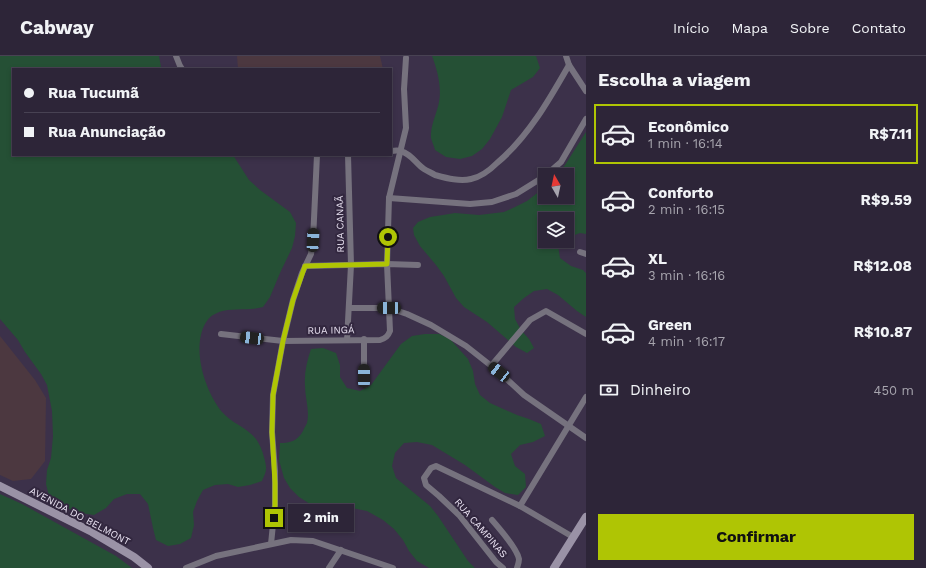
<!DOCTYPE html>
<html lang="pt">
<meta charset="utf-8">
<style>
body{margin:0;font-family:"Work Sans",sans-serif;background:#352d40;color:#f1f3f6;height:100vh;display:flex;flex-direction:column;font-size:15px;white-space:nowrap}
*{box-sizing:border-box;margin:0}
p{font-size:13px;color:#a7a5ae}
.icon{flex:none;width:22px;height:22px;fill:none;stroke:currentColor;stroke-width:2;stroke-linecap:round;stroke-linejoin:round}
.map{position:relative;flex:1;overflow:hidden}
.drawer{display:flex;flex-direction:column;background:#2d2538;width:340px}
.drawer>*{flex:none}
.banner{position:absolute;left:12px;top:12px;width:380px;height:88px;border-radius:0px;box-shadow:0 2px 6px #0003,0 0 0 1px #484253;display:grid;align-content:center;height:88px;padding:0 12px;background:#2d2538}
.needle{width:26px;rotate:351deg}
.controls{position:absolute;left:538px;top:112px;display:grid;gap:8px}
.controls a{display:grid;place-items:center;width:36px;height:36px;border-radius:0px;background:#2d2538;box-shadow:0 2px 6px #0003,0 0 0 1px #484253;font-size:20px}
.end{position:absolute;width:18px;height:18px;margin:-9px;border:5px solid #afc504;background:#111;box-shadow:0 0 0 2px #111}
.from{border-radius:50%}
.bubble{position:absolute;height:28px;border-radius:0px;background:#2d2538;box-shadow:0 2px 6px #0003,0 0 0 1px #484253;font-size:13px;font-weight:700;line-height:28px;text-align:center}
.car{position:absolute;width:12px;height:24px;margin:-12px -6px;border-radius:5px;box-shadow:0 0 3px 1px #0007;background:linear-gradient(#222 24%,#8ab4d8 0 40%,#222 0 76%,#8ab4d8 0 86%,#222 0)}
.banner b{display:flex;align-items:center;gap:14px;height:38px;font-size:15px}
.banner b+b{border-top:1px solid #484253}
.banner i{width:10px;height:10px;background:#f1f3f6}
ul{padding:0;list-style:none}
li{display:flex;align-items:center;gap:12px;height:60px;margin:0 8px 6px;padding:0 4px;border:2px solid transparent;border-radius:0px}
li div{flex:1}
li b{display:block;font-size:15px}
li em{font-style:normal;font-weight:700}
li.current{border-color:#afc504}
li>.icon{width:36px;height:36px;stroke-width:1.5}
h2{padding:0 12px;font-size:18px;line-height:48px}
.pay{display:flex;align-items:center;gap:10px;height:44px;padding:0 12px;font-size:15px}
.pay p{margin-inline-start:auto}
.cta{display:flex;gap:8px;margin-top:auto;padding:8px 12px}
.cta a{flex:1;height:46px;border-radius:0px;background:#afc504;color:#111;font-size:16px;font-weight:700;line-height:46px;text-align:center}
header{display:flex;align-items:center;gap:24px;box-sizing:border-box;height:56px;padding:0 20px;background:#2d2538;border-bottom:1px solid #484253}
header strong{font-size:19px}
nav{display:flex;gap:22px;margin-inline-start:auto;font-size:14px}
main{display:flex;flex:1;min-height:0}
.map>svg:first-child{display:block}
.industrial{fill:#4c3840}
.green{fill:#255035}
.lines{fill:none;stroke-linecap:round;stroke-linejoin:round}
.street{stroke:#76727e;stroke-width:6}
.secondary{stroke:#9a92a6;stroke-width:8}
.route{stroke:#afc504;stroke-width:5}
.labels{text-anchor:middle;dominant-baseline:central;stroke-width:4;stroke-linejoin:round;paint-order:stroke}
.street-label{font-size:10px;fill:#eae3f3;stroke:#32273f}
</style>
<header>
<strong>Cabway</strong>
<nav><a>Início</a><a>Mapa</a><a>Sobre</a><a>Contato</a></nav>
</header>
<main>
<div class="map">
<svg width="586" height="512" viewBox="0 0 586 512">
<rect width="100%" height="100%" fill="#3c314a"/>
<g class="industrial">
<polygon points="237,0 380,0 383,13 238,13"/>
<polygon points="0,280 35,324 46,342 45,405 31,423 13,425 0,419"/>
</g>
<g class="green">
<path d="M0,0H159L161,11L163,13H13V99H233L249,124L260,134L290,156L296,167L295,180L292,192L280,217L270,241L263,251C259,252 255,253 251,253C238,254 226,252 215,258C208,261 204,269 202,275C194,300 206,336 222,356C233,369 253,373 260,390C262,393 267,410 266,413C266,417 263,422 262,425L250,429L238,431L228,428L215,429L203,434L197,445L193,456L194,469L191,482L180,488L168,490L156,484L153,472L148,448L140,438H127L114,443L106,452L94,459L81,457L58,449L49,440L46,428L47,414L51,402L53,380L52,355L47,329L41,318L25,296L18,284L0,263Z"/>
<path d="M432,0H536L540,12L533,21L511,34L502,61L490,83L482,93L472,100L460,103L446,101L435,94C434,90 432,86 431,82C430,70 437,57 439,46C442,31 437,13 432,0Z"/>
<polygon points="586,76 586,178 580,177 567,182 567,163 545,163 545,185 563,185 558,189 560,202 571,210 583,214 586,217 586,261 577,255 558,239 547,233 534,235 524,242 514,251 515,263 521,274 529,283 534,292 527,297 516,291 487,266 464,251 456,242 444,220 436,209 420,190 414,179 413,172 418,166 430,161 443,159 455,157 479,159 504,156 515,151 527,145 545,131 545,141 567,141 567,119 557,119 565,109"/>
<path d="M425,278H439L450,283L468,303L473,315L475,328L480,339L490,347L517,359L529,363L541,368L545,380L533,386L520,389L511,398L515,410L525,418L526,431L518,439L505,437L495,431L465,409L432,389L417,386L404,387L395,397L392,410L396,422L430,450L438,460L468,505L475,512H429L417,505L409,495L403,484L394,473L383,464L367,455L342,450H322L310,448L299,441L290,432L284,422L279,404L280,387C291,387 297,385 303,375C304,372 306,369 307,367C310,355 305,342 305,330C304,317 307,305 311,293L323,292L336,297L340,309V321L347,332L360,335L371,329L401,288L412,280Z"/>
<polygon points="0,438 22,448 116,500 132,512 0,512"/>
</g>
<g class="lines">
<g class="street">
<polyline points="176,0 180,10 182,13"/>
<polyline points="566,0 569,9 586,35"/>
<path d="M391,95C394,95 397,94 400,95C411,97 416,108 424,113C427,115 432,117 435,119C446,122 460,126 471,123C481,121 490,114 497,107C528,81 549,44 569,9"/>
<polyline points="546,119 561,106 586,63"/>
<polyline points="389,142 470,148 492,146 516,138 545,120"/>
<polyline points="580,196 586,198"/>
<polyline points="305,210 387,208 418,209"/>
<polyline points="349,252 389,252 407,258 431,269 466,290 499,316 524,339 586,382"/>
<path d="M221,278L283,285L380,284C386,282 388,280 390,275L387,208L389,142L406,72L404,33L406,2"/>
<polyline points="347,284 351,209 348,99"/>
<polyline points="491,310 530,264 546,255 586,278"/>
<polyline points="364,320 364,283"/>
<polyline points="520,450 586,341"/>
<path d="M492,464C499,472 517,493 519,503C519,506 518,509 517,512"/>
<polyline points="271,488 275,449 275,415 272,376 273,339 283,285 293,244 302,217 311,198 313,184 317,99"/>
<polyline points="186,512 216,500 291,484 313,485 393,512"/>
<polyline points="329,512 341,494"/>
<polyline points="503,512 496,506 459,459 439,440 426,429 424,422 431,412 436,410 520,450 573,481"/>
</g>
<g class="secondary">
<polyline points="0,430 92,476 134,501 148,512"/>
<polyline points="554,512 586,461"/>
</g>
</g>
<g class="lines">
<polyline class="route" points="274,462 275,449 275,427 272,376 273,339 283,285 293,244 305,210 387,208 388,181"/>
</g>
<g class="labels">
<g class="street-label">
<text transform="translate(340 168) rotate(-91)">RUA CANAÃ</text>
<text transform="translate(331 274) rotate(-1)">RUA INGÁ</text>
<text transform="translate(80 460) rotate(28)">AVENIDA DO BELMONT</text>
<text transform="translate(481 472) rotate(49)">RUA CAMPINAS</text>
</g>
</g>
</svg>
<div class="controls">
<a><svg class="needle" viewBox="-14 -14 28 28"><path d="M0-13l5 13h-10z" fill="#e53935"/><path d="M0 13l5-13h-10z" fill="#a7a5ae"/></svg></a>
<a><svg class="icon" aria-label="layers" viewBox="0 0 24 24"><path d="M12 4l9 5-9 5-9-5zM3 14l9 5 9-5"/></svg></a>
</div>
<i class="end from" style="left:388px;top:181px"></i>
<i class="end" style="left:274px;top:462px"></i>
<div class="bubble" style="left:288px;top:448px;width:66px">2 min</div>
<i class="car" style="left:313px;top:184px;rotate:3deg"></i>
<i class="car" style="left:389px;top:252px;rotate:270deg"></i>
<i class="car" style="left:252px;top:282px;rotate:277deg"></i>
<i class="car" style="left:499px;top:316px;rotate:308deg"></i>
<i class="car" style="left:364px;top:320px;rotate:0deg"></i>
<div class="banner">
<b><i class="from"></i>Rua Tucumã</b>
<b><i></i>Rua Anunciação</b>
</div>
</div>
<section class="drawer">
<h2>Escolha a viagem</h2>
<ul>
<li class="current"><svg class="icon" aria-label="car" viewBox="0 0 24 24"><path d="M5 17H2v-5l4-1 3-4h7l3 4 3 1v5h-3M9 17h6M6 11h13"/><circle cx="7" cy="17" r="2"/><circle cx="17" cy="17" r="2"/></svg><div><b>Econômico</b><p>1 min · 16:14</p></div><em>R$7.11</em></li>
<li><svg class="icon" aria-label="car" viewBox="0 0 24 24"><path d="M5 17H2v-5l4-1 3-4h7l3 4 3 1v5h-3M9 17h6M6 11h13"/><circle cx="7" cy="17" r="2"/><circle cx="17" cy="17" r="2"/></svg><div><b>Conforto</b><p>2 min · 16:15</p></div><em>R$9.59</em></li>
<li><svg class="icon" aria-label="car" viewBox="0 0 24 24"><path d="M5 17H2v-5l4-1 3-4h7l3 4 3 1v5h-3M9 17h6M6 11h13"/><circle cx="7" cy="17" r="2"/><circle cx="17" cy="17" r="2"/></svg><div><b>XL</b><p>3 min · 16:16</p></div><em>R$12.08</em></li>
<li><svg class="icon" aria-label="car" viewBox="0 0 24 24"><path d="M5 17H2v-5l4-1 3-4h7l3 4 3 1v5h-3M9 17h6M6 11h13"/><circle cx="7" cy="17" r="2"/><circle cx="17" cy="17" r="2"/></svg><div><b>Green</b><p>4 min · 16:17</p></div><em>R$10.87</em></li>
</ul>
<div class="pay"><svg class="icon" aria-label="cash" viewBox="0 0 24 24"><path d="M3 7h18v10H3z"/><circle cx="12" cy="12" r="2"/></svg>Dinheiro<p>450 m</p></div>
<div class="cta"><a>Confirmar</a></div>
</section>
</main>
